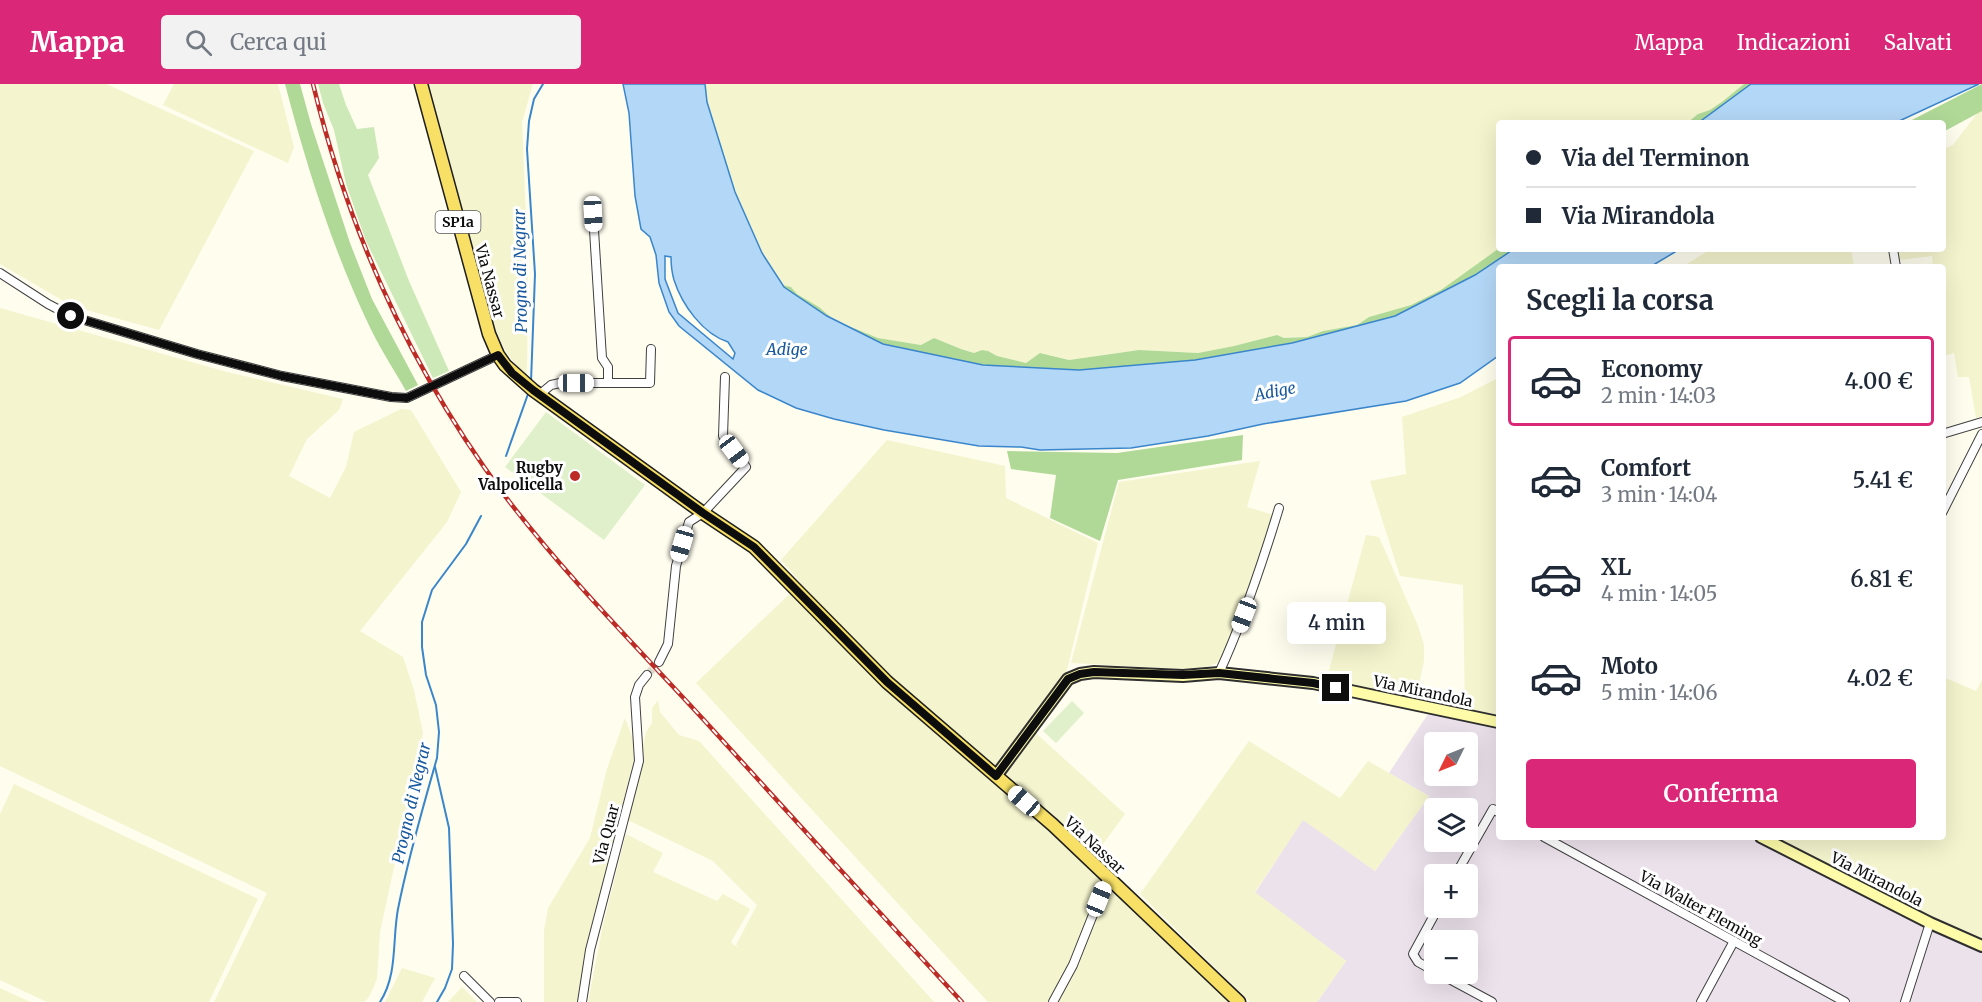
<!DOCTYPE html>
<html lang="it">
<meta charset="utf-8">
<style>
body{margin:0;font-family:Merriweather,serif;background:#f2f2f3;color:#1f2937;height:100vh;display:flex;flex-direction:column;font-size:22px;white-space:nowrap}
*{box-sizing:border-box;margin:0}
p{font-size:20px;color:#747a83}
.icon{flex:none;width:33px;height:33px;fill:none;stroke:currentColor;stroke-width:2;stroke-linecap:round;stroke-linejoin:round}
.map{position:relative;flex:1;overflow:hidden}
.side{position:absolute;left:1496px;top:180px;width:450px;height:576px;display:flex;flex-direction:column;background:#fff;border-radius:6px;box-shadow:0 6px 24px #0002}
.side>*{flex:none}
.top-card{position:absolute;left:1496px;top:36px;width:450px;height:132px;border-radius:6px;box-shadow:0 6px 24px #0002;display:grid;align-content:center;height:132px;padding:0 30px;background:#fff}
.needle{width:39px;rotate:227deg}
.buttons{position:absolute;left:1424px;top:648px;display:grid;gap:12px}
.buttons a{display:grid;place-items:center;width:54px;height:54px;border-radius:6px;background:#fff;box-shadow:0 6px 24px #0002;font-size:30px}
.end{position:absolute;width:27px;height:27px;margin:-14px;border:8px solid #0d0d0d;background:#fff;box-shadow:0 0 0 3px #fff}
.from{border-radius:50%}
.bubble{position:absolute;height:42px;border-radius:6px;background:#fff;box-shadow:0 6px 24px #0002;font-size:20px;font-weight:600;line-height:42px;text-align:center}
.car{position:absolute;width:18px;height:36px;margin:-18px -9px;border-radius:8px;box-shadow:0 0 4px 2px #0007;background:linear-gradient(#fff 24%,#345 0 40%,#fff 0 76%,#345 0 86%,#fff 0)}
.top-card b{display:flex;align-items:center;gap:21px;height:57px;font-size:22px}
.top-card b+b{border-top:2px solid #e0e1e3}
.top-card i{width:15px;height:15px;background:#1f2937}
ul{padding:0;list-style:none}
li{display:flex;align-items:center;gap:18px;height:90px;margin:0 12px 9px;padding:0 18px;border:3px solid transparent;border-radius:6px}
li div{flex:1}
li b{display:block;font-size:22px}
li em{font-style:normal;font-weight:600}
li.on{border-color:#db2777}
li>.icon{width:54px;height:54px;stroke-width:1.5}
h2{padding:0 30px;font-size:27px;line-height:72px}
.button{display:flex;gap:12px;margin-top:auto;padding:12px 30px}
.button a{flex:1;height:69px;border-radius:6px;background:#db2777;color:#fff;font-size:24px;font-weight:600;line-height:69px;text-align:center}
header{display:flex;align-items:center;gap:36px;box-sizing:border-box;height:84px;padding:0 30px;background:#db2777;color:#fff}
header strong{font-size:28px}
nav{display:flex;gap:33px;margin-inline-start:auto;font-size:21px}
.search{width:420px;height:54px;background:#f2f2f3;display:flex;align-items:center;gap:15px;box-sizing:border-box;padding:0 21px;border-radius:6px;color:#747a83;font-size:22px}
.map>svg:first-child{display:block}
.industrial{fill:#ece2ec;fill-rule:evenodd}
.farmland{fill:#f4f4ce}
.green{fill:#cde9b8}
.forest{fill:#b0d997}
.pitch{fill:#e0f0ca}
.water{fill:#b3d7f6;stroke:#3a86cc;stroke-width:1.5;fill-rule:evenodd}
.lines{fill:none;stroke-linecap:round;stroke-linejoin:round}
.stream{stroke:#3a86cc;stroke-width:2}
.street-tunnel{stroke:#dbd9cc;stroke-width:8;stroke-dasharray:8 4;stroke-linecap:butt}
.street-casing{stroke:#404040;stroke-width:10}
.secondary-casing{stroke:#2f2f2f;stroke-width:14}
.primary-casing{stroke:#1e1e1e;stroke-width:15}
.street{stroke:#fff;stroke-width:8}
.secondary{stroke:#fefca9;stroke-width:10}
.primary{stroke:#f7e065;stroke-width:12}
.rail-casing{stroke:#bc2b26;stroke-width:4.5}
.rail{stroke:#fff;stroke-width:2;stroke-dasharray:7;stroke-linecap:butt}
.route{stroke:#0d0d0d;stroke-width:8}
.poi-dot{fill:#bc2b26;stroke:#fff;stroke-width:2}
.labels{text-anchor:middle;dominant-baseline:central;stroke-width:6;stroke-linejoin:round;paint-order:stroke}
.shield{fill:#fff;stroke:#565656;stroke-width:1.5}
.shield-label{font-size:14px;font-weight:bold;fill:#0d0d0d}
.street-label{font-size:15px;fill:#0d0d0d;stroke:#fff}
.poi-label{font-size:15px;font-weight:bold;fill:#0d0d0d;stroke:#fff;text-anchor:end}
.water-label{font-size:16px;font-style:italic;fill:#17589e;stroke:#fff}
</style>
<header>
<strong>Mappa</strong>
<div class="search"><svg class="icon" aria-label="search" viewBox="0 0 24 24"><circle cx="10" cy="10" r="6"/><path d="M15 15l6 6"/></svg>Cerca qui</div>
<nav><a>Mappa</a><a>Indicazioni</a><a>Salvati</a></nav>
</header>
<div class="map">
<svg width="1982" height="918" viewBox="0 0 1982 918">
<rect width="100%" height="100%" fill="#fffdee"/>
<path class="industrial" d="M1428,630L1498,644V753H1761L1866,813L1982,864V918H1317L1346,877L1255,809L1303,735L1375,787L1429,712L1389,689ZM1434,658H1467V692H1434ZM1434,724H1467V758H1434ZM1434,790H1467V824H1434ZM1434,856H1467V890H1434Z"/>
<g class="farmland">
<polygon points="0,0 106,0 254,67 159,246 72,222 0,180"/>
<polygon points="174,0 278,0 294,63 288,79 163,21"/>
<polygon points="427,0 533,0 522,38 528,181 527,294 506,268 494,243"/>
<polygon points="702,0 1744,0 1723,17 1710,26 1698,30 1687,39 1498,39 1498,165 1442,206 1411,221 1369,233 1357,241 1323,247 1307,253 1284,254 1277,251 1234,262 1198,269 1139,266 1069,276 1041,269 1026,279 997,272 988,267 982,266 974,269 961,265 934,254 921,261 878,254 834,236 819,223 782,201 737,144"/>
<polygon points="1982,23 1982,332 1976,334 1969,293 1958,293 1954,269 1943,272 1942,183 1933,183 1932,172 1899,176 1897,165 1942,165 1943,65 1953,61"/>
<polygon points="1711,165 1851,165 1854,183 1682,183"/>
<polygon points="0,224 227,288 343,315 339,326 307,355 289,392 330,414 346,383 354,348 401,325 411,326 461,408 447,438 360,547 403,573 414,606 423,649 380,848 377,895 369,913 364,918 214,918 267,809 0,682"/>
<polygon points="1498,294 1498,634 1465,626 1463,501 1400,492 1370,397 1406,390 1402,333 1461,313"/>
<polygon points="887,356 1005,382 1006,414 1098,459 1065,594 1028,642 1125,730 1087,782 1230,918 988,918 696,599 801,499 781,476"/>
<polygon points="1260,377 1247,423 1274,431 1251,499 1225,567 1217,579 1199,586 1071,579 1119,398"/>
<polygon points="1366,451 1379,453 1418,542 1424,561 1424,577 1417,609 1405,615 1326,597"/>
<polygon points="1943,593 1976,607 1982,596 1982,857 1930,834 1767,753 1942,753"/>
<polygon points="658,616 660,628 679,651 699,657 934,918 588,918 603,841 626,750 663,769 653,788 717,817 723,810 750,825 731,858 739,865 736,861 757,821 713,777 628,736 646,648 652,639 652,624"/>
<polygon points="625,634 633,655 634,675 586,864 577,918 544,918 544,847 548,824 590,754 607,685"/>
<polygon points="1249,657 1340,714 1368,677 1429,712 1375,787 1303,736 1255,808 1346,877 1317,918 1250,918 1140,810"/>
<polygon points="14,700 258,815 209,918 47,918 0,896 0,730"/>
<polygon points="402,884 435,894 422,918 385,918"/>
<polygon points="462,903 477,918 448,918"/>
<polygon points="0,904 30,918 0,918"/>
</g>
<polygon class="green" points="318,0 339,0 346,21 357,45 374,43 379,74 368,91 409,197 449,287 433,294 366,157 346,100 334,46 323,19"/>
<g class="forest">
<path d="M285,0H300L311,40L350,159L372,215L418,301L406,307C393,284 377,260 366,235C331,160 306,80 285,0Z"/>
<polygon points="1744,0 1779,0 1717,39 1687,39 1698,30 1710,26 1723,17"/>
<polygon points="1982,0 1982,27 1943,48 1942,39 1906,39"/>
<path d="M1498,165H1516C1501,177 1483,183 1474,202L1312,267L1006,294L827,247L782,201L791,203L797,210L819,223L834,236L878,254L921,261L934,254L961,265L974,269L982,266L988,267L997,272L1026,279L1040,269L1069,276L1139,266L1198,269L1234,262L1277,251L1284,254L1307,253L1323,247L1357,241L1369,233L1411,221L1441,206Z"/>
<polygon points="1243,351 1242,376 1118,396 1100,457 1050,434 1056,391 1011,385 1007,367 1117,369"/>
</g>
<g class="pitch">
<polygon points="546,328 645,401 604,456 505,383"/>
<polygon points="1072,617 1084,629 1056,659 1043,647"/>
</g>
<g class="water">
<path d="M623,0H705L707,18L735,108L762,169L784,203L827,232L883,260L983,281L1079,286L1195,276L1292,259L1395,232L1475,191L1514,165H1680L1650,183H1498V272L1460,299L1406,317L1263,340L1208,352L1131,364L1040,366L1021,363L979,362L884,346L834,335L796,324L758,306L679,242L669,228L659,199L656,171L650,153L641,145L635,112L629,29ZM665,172L671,173C671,181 672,189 674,196C682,221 703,250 728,258L735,269L733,275L678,229L665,195Z"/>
<polygon points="1751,0 1979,0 1895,39 1698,39"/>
</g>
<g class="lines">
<g class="stream">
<polyline points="531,298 535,190 527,65 529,37 534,15 543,0"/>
<polyline points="506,372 528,310"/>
<polyline points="435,683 449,744 453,860 452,885 445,904 437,918"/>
<path d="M380,918C398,890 392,857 398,825C408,774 423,723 437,674L439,648L436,621L426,591L422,563V538L432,506L466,460L481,432"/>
</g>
<polyline class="street-tunnel" points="647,591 659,578"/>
<defs>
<g id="street">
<polyline points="593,130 602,274 608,283 608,299"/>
<polyline points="1893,165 1896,183"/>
<polyline points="0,189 48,220 71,232 197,270 282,292 391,313 407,314 498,271"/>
<polyline points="539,311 551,301 560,299 650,299 651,265"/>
<polyline points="1942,350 1982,338"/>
<polyline points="1942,429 1982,350"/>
<polyline points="659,578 668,560 676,482 689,438 703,429 746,383 723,352 725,293"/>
<path d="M1219,589C1244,535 1262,480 1279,424"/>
<polyline points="1544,753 1845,918"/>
<polyline points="1456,790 1493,725 1498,728"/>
<polyline points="1434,887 1418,878 1413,870 1438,824"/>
<polyline points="1440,890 1492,918"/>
<polyline points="464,892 490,918"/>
<polyline points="499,918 517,918"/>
<polyline points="582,918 590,866 639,677 635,613 639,601 647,591"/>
<polyline points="1053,918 1073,881 1108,793"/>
<polyline points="1701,918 1734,857"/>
<polyline points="1905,918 1930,839"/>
</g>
<g id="secondary">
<polyline points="996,692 1068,595 1080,590 1094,588 1183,592 1219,589 1313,599 1498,638"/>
<polyline points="1761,753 1930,839 1982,862"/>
</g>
<polyline id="primary" points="421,0 489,250 498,271 505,281 533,306 703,429 754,463 887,598 1053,741 1239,918"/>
</defs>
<use href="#street" class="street-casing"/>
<use href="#secondary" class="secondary-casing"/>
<use href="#primary" class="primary-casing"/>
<use href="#street" class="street"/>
<use href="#secondary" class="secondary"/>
<use href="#primary" class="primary"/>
<defs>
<path id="rail" d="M313,0C349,149 413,289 505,412C565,491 636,562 703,635C789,730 875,824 962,918"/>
</defs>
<use href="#rail" class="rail-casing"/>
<use href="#rail" class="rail"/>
</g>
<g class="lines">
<polyline class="route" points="71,232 197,270 282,292 391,313 407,314 498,271 512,289 533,306 703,429 754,463 887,598 996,692 1068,595 1080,590 1094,588 1183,591 1219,589 1313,599 1336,604"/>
</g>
<circle class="poi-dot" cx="575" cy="392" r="6"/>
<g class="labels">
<rect class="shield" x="435.5" y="127" width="45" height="22" rx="4.5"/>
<g class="shield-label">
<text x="458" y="138">SP1a</text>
</g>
<g class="street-label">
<text transform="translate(490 197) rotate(75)">Via Nassar</text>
<text transform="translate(1423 607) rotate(12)">Via Mirandola</text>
<text transform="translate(606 750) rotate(-75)">Via Quar</text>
<text transform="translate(1095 761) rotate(43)">Via Nassar</text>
<text transform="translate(1877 795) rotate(27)">Via Mirandola</text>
<text transform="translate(1701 824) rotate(29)">Via Walter Fleming</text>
</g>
<g class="poi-label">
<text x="563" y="383">Rugby<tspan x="563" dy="17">Valpolicella</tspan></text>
</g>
<g class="water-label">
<text transform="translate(520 187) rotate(-91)">Progno di Negrar</text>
<text x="787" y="265">Adige</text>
<text transform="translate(1275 307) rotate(-11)">Adige</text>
<text transform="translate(411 719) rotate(-77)">Progno di Negrar</text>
</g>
</g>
</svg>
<div class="buttons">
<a><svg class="needle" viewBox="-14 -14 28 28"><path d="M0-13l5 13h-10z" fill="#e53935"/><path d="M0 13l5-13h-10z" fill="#747a83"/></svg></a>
<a><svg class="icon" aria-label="layers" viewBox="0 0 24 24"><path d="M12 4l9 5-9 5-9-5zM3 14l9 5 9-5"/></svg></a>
<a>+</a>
<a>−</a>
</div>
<i class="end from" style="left:71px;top:232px"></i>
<i class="end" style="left:1336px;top:604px"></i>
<div class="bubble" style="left:1287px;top:518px;width:99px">4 min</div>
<i class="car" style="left:593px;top:130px;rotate:177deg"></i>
<i class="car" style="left:576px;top:299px;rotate:90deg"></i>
<i class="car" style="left:734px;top:367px;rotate:143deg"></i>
<i class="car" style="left:682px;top:460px;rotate:196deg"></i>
<i class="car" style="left:1244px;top:531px;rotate:201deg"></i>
<i class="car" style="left:1024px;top:717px;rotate:311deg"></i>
<i class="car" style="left:1099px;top:815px;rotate:22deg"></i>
<div class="top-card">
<b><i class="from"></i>Via del Terminon</b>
<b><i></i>Via Mirandola</b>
</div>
<section class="side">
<h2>Scegli la corsa</h2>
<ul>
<li class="on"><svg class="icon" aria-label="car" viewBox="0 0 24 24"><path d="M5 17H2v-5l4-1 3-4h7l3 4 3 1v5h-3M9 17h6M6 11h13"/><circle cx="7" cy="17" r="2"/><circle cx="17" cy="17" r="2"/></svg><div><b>Economy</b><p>2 min · 14:03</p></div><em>4.00 €</em></li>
<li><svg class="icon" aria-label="car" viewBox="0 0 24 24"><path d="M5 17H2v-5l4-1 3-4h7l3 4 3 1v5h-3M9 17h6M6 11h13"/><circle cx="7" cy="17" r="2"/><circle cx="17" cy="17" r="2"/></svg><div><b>Comfort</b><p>3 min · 14:04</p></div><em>5.41 €</em></li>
<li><svg class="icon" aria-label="car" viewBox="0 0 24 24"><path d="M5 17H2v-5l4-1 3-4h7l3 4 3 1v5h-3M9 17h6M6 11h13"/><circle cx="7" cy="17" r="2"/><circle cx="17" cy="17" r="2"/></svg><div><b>XL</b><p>4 min · 14:05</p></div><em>6.81 €</em></li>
<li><svg class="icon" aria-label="car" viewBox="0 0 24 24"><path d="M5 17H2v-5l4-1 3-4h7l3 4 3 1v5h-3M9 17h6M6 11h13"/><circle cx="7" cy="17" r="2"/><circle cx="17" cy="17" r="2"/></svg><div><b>Moto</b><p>5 min · 14:06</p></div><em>4.02 €</em></li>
</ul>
<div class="button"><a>Conferma</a></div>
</section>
</div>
